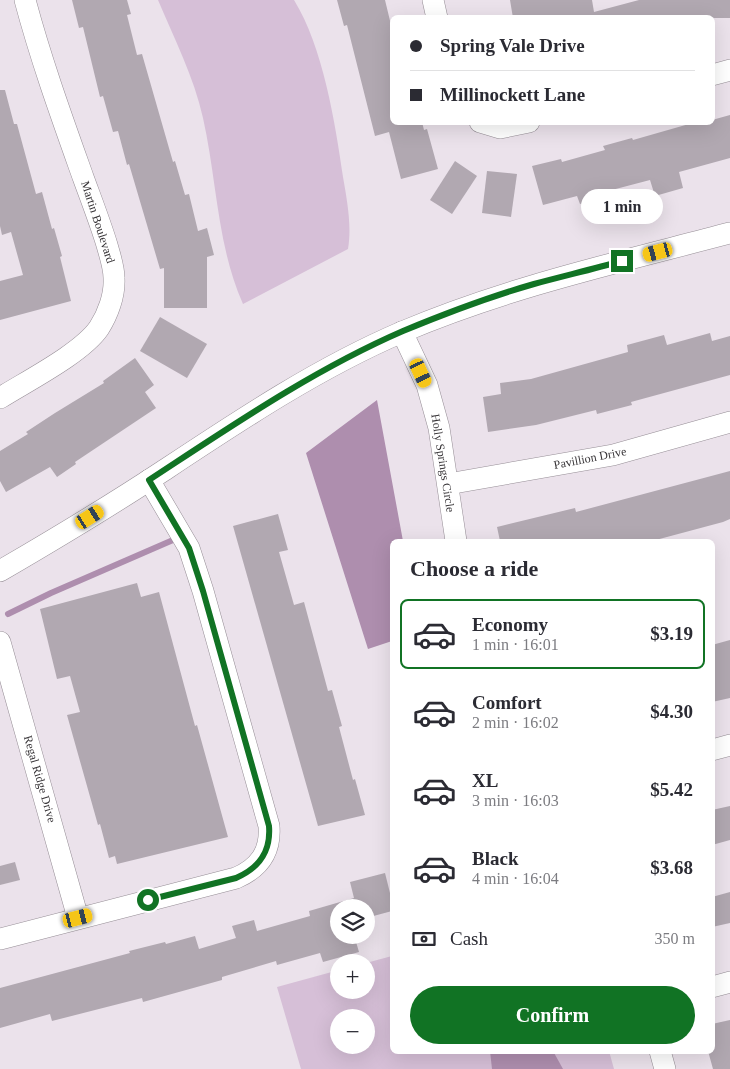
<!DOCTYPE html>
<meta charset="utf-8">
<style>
body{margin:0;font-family:"Times New Roman",serif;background:#f7f7f7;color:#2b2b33;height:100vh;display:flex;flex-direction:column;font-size:19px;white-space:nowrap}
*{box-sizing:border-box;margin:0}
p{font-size:16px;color:#7c7c81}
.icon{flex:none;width:28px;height:28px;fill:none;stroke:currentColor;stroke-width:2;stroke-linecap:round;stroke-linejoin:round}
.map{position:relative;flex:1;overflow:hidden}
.drawer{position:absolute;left:390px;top:539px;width:325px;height:515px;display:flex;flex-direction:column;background:#fff;border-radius:8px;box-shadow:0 5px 20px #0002}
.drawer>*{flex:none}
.guide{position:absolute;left:390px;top:15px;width:325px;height:110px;border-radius:8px;box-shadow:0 5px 20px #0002;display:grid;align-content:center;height:110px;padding:0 20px;background:#fff}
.tools{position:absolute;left:330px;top:899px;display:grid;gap:10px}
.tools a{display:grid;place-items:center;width:45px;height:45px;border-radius:50%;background:#fff;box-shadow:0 5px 20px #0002;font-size:25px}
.end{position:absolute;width:22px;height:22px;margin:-11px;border:6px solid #117324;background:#fff;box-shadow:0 0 0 2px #fff}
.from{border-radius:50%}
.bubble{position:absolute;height:35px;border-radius:18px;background:#fff;box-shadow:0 5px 20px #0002;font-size:16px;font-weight:700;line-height:35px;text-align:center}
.car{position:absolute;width:15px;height:30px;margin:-15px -8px;border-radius:6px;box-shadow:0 0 4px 1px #0007;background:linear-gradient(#f5c518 24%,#345 0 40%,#f5c518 0 76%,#345 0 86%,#f5c518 0)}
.guide b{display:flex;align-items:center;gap:18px;height:48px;font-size:19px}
.guide b+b{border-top:1px solid #e1e1e2}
.guide i{width:12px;height:12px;background:#2b2b33}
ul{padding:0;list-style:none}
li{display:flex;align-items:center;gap:15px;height:70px;margin:0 10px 8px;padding:0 10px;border:2px solid transparent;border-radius:8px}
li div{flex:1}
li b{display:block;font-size:19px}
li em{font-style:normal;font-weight:700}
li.selected{border-color:#117324}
li>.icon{width:45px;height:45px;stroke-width:1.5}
h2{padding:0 20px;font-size:22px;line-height:60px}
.pay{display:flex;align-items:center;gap:12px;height:55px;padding:0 20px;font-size:19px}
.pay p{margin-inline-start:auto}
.button{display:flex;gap:10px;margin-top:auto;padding:10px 20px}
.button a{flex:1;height:58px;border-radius:30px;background:#117324;color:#fff;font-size:20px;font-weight:700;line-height:58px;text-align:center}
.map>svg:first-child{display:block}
.green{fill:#d6bfd7;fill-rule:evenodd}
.water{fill:#ae8eae}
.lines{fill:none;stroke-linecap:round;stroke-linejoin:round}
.stream{stroke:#ae8eae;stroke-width:6}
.building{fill:#b1a8b1}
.minor-casing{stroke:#968e96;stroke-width:22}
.minor{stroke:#fff;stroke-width:21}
.route{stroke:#117324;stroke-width:6}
.labels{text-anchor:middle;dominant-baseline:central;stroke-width:4;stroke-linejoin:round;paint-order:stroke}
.street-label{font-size:12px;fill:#373437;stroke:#fff}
</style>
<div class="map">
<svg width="730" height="1069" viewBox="0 0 730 1069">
<rect width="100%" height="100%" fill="#ebe2eb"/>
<g class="green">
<path d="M158,0H294C323,47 335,122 343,177C347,200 352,226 348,249L243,304C217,246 217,180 203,118C194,77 174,38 158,0Z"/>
<path d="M392,956V1051H609L614,1069H301L277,987L339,970V990H366V963ZM339,1018H366V1045H339Z"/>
</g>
<g class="water">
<polygon points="377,400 403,541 392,541 392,641 368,649 306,453"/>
<polygon points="490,1051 553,1051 563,1069 492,1069"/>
</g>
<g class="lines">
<polyline class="stream" points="8,614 51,593 173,540"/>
</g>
<g class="building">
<polygon points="72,0 127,0 131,14 127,15 137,55 142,54 173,162 175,161 185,195 189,194 198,231 207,228 214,255 207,257 207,308 164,308 164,268 160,269 129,164 127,165 118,131 113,132 103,96 100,97 83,27 79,28"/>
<polygon points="337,0 385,0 392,29 392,122 422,122 424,130 427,129 438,169 401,179 389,132 375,136 347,25 344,26"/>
<polygon points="510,0 592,0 594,12 639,0 730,0 730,18 513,18"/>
<polygon points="0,90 5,90 14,124 17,124 36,194 42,192 52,229 54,228 62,256 60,257 71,301 0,320 0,281 23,275 11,232 2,235 0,226"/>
<polygon points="730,115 730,158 679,172 683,188 655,196 650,180 608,191 610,196 580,204 577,196 543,205 532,166 561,159 562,162 605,150 603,146 632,138 633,140 696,122 712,122 712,120"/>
<polygon points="455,161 477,176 452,214 430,200"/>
<polygon points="487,171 517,174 511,217 482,213"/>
<polygon points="160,317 207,344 187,378 140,351"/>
<polygon points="710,333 712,341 730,336 730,375 631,402 632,405 597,414 596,410 536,425 488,432 483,397 501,394 500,383 531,379 628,352 627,345 664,335 667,345"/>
<polygon points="135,358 154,385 145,392 156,408 75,462 76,464 57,477 50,467 6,492 0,481 0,451 28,434 26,432 55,413 104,383 103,381"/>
<polygon points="730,471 730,519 723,522 652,541 500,541 497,527 575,508 576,512"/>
<polygon points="278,514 288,550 279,552 294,605 304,602 328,691 332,690 342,726 339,727 353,780 355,779 365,815 318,826 233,526"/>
<polygon points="137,583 141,597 159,592 195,726 197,725 228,837 117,864 115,856 109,858 100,824 98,825 67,715 80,712 70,676 57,679 40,609"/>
<polygon points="730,640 730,698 712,702 712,645"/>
<polygon points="730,806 730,840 712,845 712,810"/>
<polygon points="15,862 20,880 0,885 0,866"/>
<polygon points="385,873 392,901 392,911 366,918 366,908 339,908 339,935 354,935 359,952 323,962 320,953 277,965 276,961 222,977 222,980 143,1002 142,998 52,1021 50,1014 0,1028 0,988 130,953 129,951 165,942 166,944 195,936 199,949 236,938 232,926 254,920 257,931 310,916 309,911 354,898 350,882"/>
<polygon points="730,892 730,923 712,927 712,897"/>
<polygon points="730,1020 730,1069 713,1069 708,1051 712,1051 712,1024"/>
</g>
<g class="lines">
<defs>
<g id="minor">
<polyline points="433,0 437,18"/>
<polyline points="712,75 730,70"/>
<polyline points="480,122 500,128 529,122"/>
<polyline points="402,332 427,385 439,428 456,541"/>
<path d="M0,398C27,381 82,353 99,328C108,314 115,295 114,278C114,267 110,256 107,245C100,222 91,199 83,177C62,118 41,60 25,0"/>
<polyline points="448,484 613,455 730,422"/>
<path d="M0,571C55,539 110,506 163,471C240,420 318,368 402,332C508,287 620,262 730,233"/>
<polyline points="0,642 78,918"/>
<polyline points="712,750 730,745"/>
<path d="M0,939L236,878C259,868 271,852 269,826L203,591L189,548L149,480"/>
<polyline points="712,987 730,982"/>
<polyline points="660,1051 665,1069"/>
</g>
</defs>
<use href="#minor" class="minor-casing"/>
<use href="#minor" class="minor"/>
</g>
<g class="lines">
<path class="route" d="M148,900L236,878C259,868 271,852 269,826L203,591L189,548L149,480C230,427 313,370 403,331C444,314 492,296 534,284C564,276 593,269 622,261"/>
</g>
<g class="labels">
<g class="street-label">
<text transform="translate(98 222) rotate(72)">Martin Boulevard</text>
<text transform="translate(590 458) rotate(-11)">Pavillion Drive</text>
<text transform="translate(443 463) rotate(81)">Holly Springs Circle</text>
<text transform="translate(40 779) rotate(74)">Regal Ridge Drive</text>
</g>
</g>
</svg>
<div class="tools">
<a><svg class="icon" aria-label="layers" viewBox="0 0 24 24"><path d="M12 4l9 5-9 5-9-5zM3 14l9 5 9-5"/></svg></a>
<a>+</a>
<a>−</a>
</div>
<i class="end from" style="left:148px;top:900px"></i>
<i class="end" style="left:622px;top:261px"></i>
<div class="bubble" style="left:581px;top:189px;width:82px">1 min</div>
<i class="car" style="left:658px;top:252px;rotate:255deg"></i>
<i class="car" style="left:421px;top:373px;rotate:155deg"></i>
<i class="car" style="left:90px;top:517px;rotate:58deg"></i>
<i class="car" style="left:78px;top:918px;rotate:76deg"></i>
<div class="guide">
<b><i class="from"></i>Spring Vale Drive</b>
<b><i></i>Millinockett Lane</b>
</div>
<section class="drawer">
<h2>Choose a ride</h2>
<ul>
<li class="selected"><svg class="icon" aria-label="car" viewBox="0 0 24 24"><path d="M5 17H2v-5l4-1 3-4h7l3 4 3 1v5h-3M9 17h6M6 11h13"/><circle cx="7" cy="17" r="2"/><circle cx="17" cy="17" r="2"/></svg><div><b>Economy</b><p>1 min · 16:01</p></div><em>$3.19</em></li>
<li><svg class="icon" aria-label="car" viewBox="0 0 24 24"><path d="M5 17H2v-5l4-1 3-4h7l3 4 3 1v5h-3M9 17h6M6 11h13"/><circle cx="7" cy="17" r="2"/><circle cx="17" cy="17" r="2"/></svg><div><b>Comfort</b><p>2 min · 16:02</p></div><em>$4.30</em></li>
<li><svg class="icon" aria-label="car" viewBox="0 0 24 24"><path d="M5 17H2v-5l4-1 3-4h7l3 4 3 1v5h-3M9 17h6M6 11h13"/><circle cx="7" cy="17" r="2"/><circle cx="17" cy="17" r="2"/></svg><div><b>XL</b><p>3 min · 16:03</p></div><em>$5.42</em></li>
<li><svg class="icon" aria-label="car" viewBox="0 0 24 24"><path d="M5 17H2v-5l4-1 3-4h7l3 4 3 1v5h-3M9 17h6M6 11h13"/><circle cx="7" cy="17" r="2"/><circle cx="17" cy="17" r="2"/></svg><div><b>Black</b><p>4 min · 16:04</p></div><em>$3.68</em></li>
</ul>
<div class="pay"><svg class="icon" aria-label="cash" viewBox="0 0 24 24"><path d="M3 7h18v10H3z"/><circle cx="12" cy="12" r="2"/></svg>Cash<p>350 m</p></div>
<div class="button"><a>Confirm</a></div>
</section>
</div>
